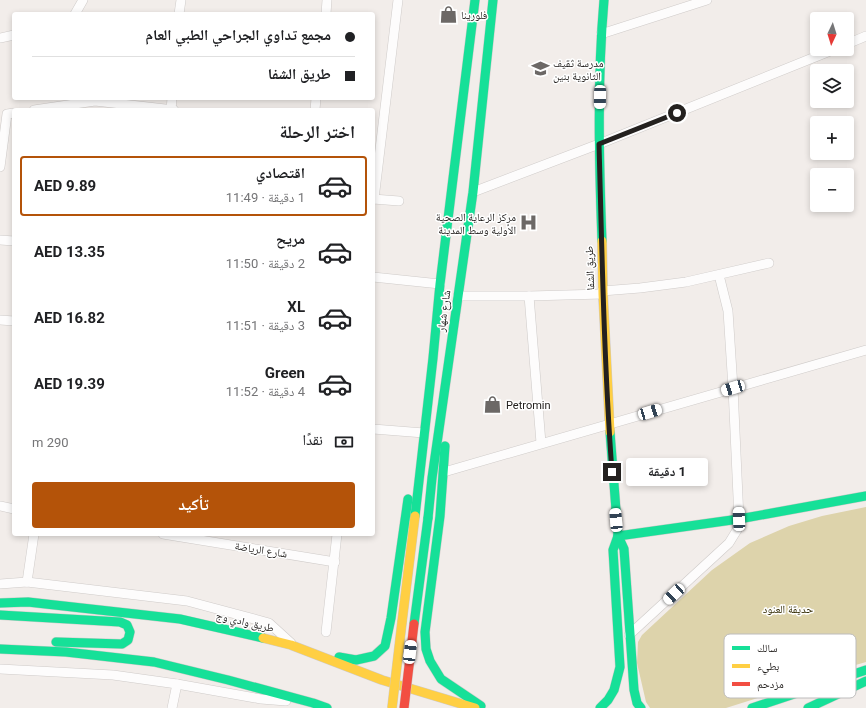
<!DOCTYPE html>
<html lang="ar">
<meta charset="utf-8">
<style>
body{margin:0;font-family:Roboto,"Noto Naskh Arabic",sans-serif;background:#f6f6f6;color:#202124;direction:rtl;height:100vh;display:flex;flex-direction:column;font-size:15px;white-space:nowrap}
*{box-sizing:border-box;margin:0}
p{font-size:13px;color:#757577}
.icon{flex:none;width:22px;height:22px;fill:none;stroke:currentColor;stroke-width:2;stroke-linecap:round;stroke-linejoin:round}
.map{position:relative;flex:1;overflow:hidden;direction:ltr}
.side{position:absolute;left:12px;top:108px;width:363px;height:428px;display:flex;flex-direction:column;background:#fff;border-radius:4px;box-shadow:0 2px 6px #0003;direction:rtl}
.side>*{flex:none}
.guide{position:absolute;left:12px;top:12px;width:363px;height:88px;border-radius:4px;box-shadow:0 2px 6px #0003;direction:rtl;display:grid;align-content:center;height:88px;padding:0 20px;background:#fff}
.needle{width:26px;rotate:184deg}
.tools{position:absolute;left:810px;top:12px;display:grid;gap:8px}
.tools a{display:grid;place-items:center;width:44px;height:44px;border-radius:4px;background:#fff;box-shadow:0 2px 6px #0003;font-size:20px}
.end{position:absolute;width:18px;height:18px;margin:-9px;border:5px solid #24211f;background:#fff;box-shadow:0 0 0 2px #fff}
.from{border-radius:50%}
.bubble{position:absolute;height:28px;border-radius:4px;background:#fff;box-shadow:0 2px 6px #0003;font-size:13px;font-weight:700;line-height:28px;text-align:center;direction:rtl}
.car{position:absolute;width:12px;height:24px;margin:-12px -6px;border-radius:5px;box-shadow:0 0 3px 1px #0007;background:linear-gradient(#fff 24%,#345 0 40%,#fff 0 76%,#345 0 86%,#fff 0)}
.guide b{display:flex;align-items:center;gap:14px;height:38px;font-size:15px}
.guide b+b{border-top:1px solid #e0e0e0}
.guide i{width:10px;height:10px;background:#202124}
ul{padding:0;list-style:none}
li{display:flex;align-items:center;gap:12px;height:60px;margin:0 8px 6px;padding:0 12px;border:2px solid transparent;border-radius:4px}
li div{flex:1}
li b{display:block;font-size:15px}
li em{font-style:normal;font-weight:700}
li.current{border-color:#b45309}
li>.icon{width:36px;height:36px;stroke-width:1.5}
h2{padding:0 20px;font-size:18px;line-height:48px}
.pay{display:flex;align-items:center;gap:10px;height:44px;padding:0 20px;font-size:15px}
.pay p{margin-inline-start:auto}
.button{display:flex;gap:8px;margin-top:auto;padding:8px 20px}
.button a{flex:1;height:46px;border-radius:4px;background:#b45309;color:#fff;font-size:16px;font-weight:700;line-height:46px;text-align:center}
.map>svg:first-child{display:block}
.green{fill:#ddd3ab}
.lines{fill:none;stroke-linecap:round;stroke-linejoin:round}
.street-casing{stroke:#cfcbc9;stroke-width:10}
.fast-casing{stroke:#cfcbc9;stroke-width:10}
.slow-casing{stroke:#cfcbc9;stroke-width:10}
.street{stroke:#fdfcfc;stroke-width:9}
.fast{stroke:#16e098;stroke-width:9}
.slow{stroke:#ffcf43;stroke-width:9}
.slow-bridge-casing{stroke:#cfcbc9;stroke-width:10;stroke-linecap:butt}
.jam-bridge-casing{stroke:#cfcbc9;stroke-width:10;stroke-linecap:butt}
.slow-bridge{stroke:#ffcf43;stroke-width:9}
.jam-bridge{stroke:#f24e42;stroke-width:9}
.route{stroke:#24211f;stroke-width:5}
.labels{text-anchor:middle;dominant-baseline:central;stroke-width:3;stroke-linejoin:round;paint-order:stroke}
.poi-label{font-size:11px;fill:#24211f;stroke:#fff;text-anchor:start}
.street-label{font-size:11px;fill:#24211f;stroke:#fff}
.park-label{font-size:11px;fill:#312900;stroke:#fff}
.key{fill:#fff;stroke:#bdbcbc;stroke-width:1}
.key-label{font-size:11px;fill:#24211f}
</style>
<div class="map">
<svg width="866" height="708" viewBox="0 0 866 708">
<rect width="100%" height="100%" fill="#f2edea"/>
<polygon class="green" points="866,507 866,662 845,668 802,684 726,708 650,708 646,702 637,663 638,642 642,635 712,570 750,543 789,526 822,516"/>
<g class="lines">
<defs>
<g id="street">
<polyline points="75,14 83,0"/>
<polyline points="179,14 181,0"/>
<polyline points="326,14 327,0"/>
<polyline points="601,34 707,0"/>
<polyline points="0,38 14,35"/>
<polyline points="847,44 866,36"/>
<polyline points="34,110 95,101 174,110"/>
<polyline points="171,110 172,98"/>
<polyline points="315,110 316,98"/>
<polyline points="0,167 7,114 14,113"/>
<polyline points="473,192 599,144 835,49"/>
<polyline points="373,199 399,201"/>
<polyline points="374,199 398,0"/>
<polyline points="0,240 14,241"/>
<polyline points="373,277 440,284"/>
<polyline points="602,291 640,288 686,282 769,263"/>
<polyline points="458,296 529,296 603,294"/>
<polyline points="529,296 541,443"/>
<polyline points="0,320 14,321"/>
<polyline points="373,429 424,433"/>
<polyline points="444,472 866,350"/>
<polyline points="0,506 14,509"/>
<polyline points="163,534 335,562"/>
<polyline points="27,582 34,534"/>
<polyline points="0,584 27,582 187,601 269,623 291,643"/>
<polyline points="326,632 337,534"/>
<polyline points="629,635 729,543 737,530 739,519 733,388 728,311 719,275"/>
<polyline points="0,669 113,675 177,684 261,699 286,701"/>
<polyline points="172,708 177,684"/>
</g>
<g id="fast">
<path d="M602,241C599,161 597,80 604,0"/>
<polyline points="610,432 618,536 624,549 634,690 637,703 641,708"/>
<polyline points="445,446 440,516 425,632 426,649 430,661 441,679 481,706"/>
<polyline points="415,516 433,358 440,284 475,0"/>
<polyline points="428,518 432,478 473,192 493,0"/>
<polyline points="618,536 739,519 866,496"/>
<polyline points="0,603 28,602 180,619 263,638"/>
<polyline points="0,615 120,622 127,625 130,632 128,640 122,644 56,642"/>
<polyline points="414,624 428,518"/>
<polyline points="0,649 66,652 154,662 228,680 313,703 327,708"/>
<polyline points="339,657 356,660 374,656 385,646 391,618 408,499"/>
<polyline points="600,708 608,700 614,690 620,667 613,550 618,536"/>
<polyline points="752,708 866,670"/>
<polyline points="808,708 866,681"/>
</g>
<g id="slow">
<polyline points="602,241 603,294 610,432"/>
<polyline points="402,622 415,516"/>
<polyline points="263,638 291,645 382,680 475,708"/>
</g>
</defs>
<use href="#street" class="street-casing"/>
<use href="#fast" class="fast-casing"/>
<use href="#slow" class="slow-casing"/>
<use href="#street" class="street"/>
<use href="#fast" class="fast"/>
<use href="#slow" class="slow"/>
<defs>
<polyline id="slow-bridge" points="392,708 402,622"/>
<polyline id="jam-bridge" points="404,708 414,624"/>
</defs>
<use href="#slow-bridge" class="slow-bridge-casing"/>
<use href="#jam-bridge" class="jam-bridge-casing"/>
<use href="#slow-bridge" class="slow-bridge"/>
<use href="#jam-bridge" class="jam-bridge"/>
</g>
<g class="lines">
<path class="route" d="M612,472C604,363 602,254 599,144L677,113"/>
</g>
<defs>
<symbol id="shop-bare" viewBox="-9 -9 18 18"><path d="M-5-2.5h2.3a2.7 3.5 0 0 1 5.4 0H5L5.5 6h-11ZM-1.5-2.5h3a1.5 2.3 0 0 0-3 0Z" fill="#6c6866" stroke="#fff" stroke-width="2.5" paint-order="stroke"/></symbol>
<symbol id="school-bare" viewBox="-9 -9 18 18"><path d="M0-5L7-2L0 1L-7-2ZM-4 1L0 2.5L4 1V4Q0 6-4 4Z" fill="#6c6866" stroke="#fff" stroke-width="2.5" paint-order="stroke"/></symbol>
<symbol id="hospital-bare" viewBox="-9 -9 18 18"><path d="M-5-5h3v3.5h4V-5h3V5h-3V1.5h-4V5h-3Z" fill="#6c6866" stroke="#fff" stroke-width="2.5" paint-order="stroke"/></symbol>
</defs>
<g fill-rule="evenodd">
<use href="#shop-bare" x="436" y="2" width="25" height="25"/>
<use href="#school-bare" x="528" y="56" width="25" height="25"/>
<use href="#hospital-bare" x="516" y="210" width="25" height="25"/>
<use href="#shop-bare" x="480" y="392" width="25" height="25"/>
</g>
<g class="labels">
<g class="poi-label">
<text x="461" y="15">فلورينا</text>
<text x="553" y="63">مدرسة ثقيف<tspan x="553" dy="13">الثانوية بنين</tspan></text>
<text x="516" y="217" text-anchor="end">مركز الرعاية الصحية<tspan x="516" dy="13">الأولية وسط المدينة</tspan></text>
<text x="506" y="405">Petromin</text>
</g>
<g class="street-label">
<text transform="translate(590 268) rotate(-92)">طريق الشفا</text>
<text transform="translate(444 311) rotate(-82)">شارع شهار</text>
<text transform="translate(261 550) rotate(9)">شارع الرياضة</text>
<text transform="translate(245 622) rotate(13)">طريق وادي وج</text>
</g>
<g class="park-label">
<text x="788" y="609">حديقة العنود</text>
</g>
</g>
<rect x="724" y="634" width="132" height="64" rx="6" class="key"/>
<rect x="732" y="646" width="18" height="4" fill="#16e098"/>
<rect x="732" y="664" width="18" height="4" fill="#ffcf43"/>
<rect x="732" y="682" width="18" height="4" fill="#f24e42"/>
<g class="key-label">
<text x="757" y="652">سالك</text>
<text x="757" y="670">بطيء</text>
<text x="757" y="688">مزدحم</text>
</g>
</svg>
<div class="tools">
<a><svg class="needle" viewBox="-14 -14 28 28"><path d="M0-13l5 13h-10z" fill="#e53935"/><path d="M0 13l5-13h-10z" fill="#757577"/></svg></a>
<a><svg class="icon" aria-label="layers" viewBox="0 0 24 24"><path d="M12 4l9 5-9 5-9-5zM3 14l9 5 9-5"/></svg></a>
<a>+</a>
<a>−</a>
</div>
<i class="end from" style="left:677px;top:113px"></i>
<i class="end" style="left:612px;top:472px"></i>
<div class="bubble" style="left:626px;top:458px;width:82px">1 دقيقة</div>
<i class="car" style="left:600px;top:97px;rotate:181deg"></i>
<i class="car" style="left:733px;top:388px;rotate:253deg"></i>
<i class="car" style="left:650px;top:412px;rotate:73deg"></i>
<i class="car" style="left:739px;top:519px;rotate:358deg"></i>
<i class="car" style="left:616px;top:520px;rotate:355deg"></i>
<i class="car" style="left:674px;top:594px;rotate:227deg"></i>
<i class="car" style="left:410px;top:652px;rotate:7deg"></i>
<div class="guide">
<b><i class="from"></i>مجمع تداوي الجراحي الطبي العام</b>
<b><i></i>طريق الشفا</b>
</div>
<section class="side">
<h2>اختر الرحلة</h2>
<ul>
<li class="current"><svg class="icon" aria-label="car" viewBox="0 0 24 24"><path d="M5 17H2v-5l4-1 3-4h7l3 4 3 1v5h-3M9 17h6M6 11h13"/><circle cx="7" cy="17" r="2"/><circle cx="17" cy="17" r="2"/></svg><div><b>اقتصادي</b><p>1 دقيقة · 11:49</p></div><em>AED 9.89</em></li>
<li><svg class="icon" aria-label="car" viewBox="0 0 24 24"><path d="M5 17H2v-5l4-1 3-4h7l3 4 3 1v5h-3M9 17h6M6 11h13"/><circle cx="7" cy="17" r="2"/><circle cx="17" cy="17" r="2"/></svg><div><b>مريح</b><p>2 دقيقة · 11:50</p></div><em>AED 13.35</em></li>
<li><svg class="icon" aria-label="car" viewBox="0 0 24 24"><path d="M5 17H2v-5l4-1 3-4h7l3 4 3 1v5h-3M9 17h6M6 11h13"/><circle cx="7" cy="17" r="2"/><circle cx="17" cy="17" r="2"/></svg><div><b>XL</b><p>3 دقيقة · 11:51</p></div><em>AED 16.82</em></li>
<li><svg class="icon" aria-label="car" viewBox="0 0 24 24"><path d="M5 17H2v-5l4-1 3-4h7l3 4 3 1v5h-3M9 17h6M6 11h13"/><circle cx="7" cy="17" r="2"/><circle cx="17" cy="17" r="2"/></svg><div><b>Green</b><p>4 دقيقة · 11:52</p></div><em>AED 19.39</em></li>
</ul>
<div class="pay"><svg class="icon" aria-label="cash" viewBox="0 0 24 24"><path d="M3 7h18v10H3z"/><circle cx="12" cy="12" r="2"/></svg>نقدًا<p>290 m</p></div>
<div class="button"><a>تأكيد</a></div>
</section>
</div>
